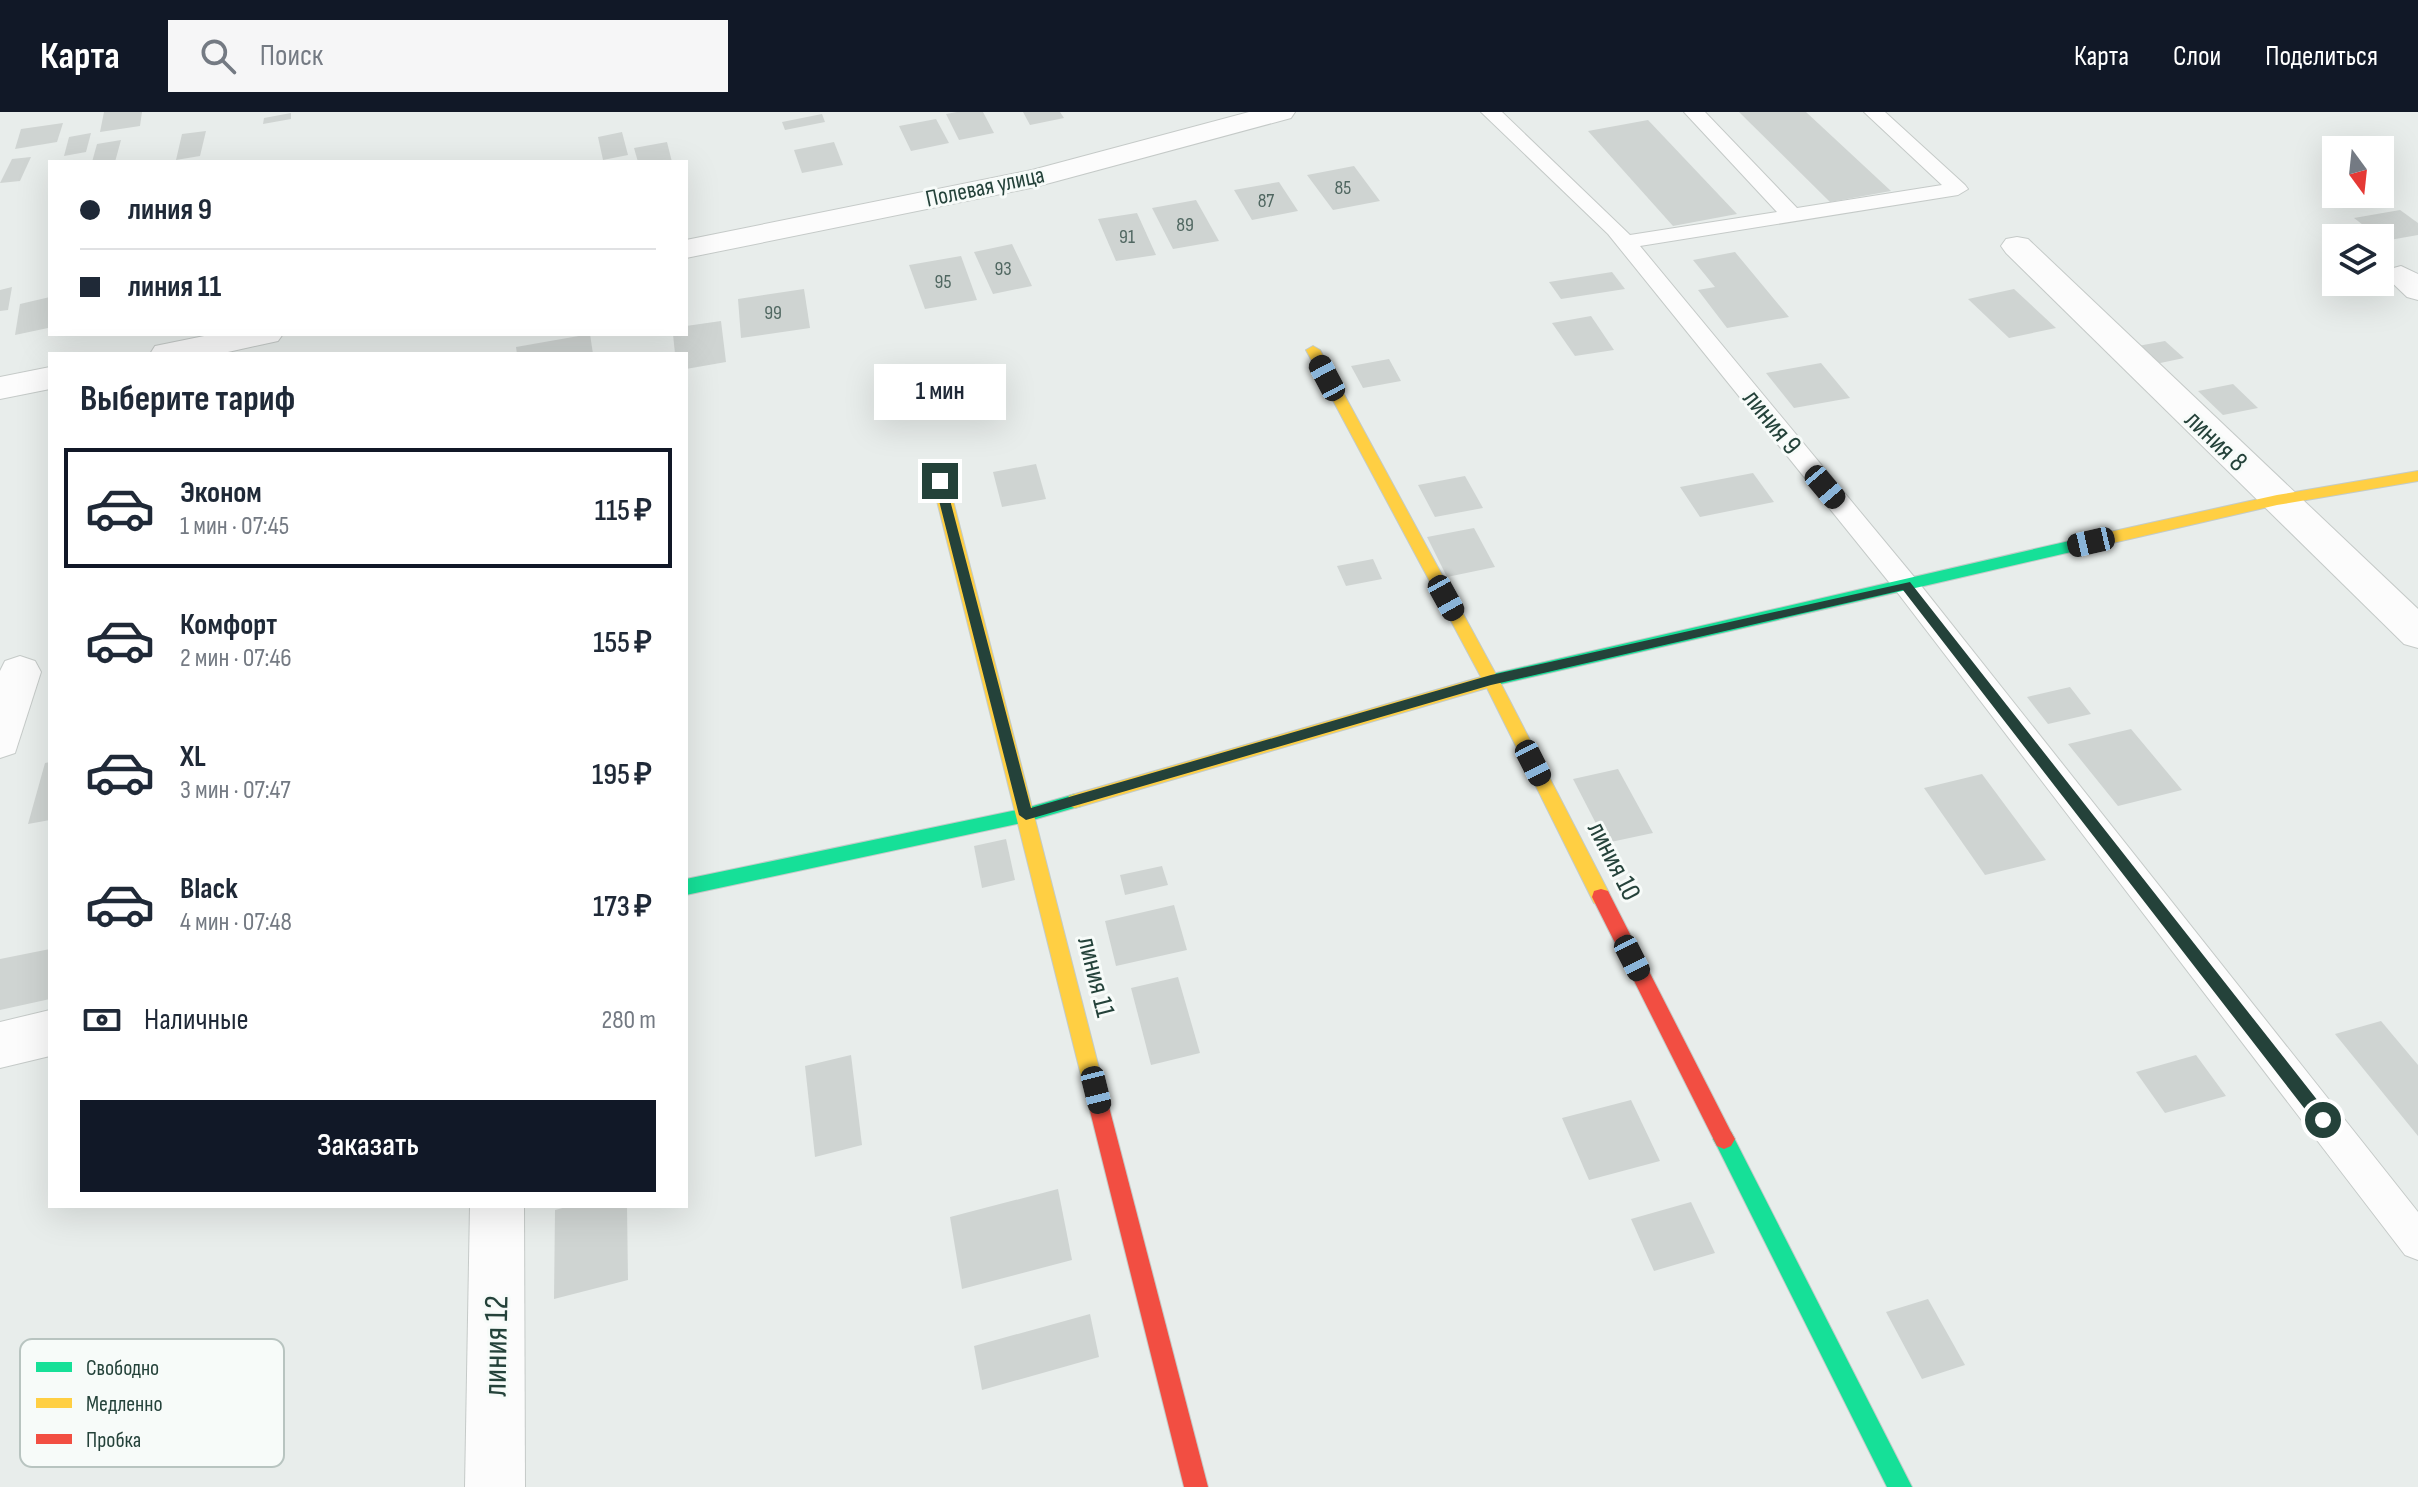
<!DOCTYPE html>
<html lang="ru">
<meta charset="utf-8">
<style>
body{margin:0;font-family:"Sofia Sans Condensed",sans-serif;background:#f6f6f7;color:#1f2937;height:100vh;display:flex;flex-direction:column;font-size:30px;white-space:nowrap}
*{box-sizing:border-box;margin:0}
p{font-size:26px;color:#747a83}
.icon{flex:none;width:44px;height:44px;fill:none;stroke:currentColor;stroke-width:2;stroke-linecap:round;stroke-linejoin:round}
.map{position:relative;flex:1;overflow:hidden}
.drawer{position:absolute;left:48px;top:240px;width:640px;height:856px;display:flex;flex-direction:column;background:#fff;border-radius:0px;box-shadow:0 8px 32px #0002}
.drawer>*{flex:none}
.top-card{position:absolute;left:48px;top:48px;width:640px;height:176px;border-radius:0px;box-shadow:0 8px 32px #0002;display:grid;align-content:center;height:176px;padding:0 32px;background:#fff}
.needle{width:52px;rotate:165deg}
.fabs{position:absolute;left:2322px;top:24px;display:grid;gap:16px}
.fabs a{display:grid;place-items:center;width:72px;height:72px;border-radius:0px;background:#fff;box-shadow:0 8px 32px #0002;font-size:40px}
.end{position:absolute;width:36px;height:36px;margin:-18px;border:10px solid #24423a;background:#fff;box-shadow:0 0 0 4px #fff}
.from{border-radius:50%}
.bubble{position:absolute;height:56px;border-radius:0px;background:#fff;box-shadow:0 8px 32px #0002;font-size:26px;font-weight:600;line-height:56px;text-align:center}
.car{position:absolute;width:24px;height:48px;margin:-24px -12px;border-radius:10px;box-shadow:0 0 6px 2px #0007;background:linear-gradient(#222 24%,#8ab4d8 0 40%,#222 0 76%,#8ab4d8 0 86%,#222 0)}
.top-card b{display:flex;align-items:center;gap:28px;height:76px;font-size:30px}
.top-card b+b{border-top:2px solid #e0e1e3}
.top-card i{width:20px;height:20px;background:#1f2937}
ul{padding:0;list-style:none}
li{display:flex;align-items:center;gap:24px;height:120px;margin:0 16px 12px;padding:0 16px;border:4px solid transparent;border-radius:0px}
li div{flex:1}
li b{display:block;font-size:30px}
li em{font-style:normal;font-weight:600}
li.current{border-color:#111827}
li>.icon{width:72px;height:72px;stroke-width:1.5}
h2{padding:0 32px;font-size:36px;line-height:96px}
.pay{display:flex;align-items:center;gap:20px;height:88px;padding:0 32px;font-size:30px}
.pay p{margin-inline-start:auto}
.cta{display:flex;gap:16px;margin-top:auto;padding:16px 32px}
.cta a{flex:1;height:92px;border-radius:0px;background:#111827;color:#fff;font-size:32px;font-weight:600;line-height:92px;text-align:center}
header{display:flex;align-items:center;gap:48px;box-sizing:border-box;height:112px;padding:0 40px;background:#111827;color:#fff}
header strong{font-size:38px}
nav{display:flex;gap:44px;margin-inline-start:auto;font-size:28px}
.search{width:560px;height:72px;background:#f6f6f7;display:flex;align-items:center;gap:20px;box-sizing:border-box;padding:0 28px;border-radius:0px;color:#747a83;font-size:30px}
.map>svg:first-child{display:block}
.building{fill:#cfd4d2}
.lines{fill:none;stroke-linecap:round;stroke-linejoin:round}
.lane-casing{stroke:#c5cac8;stroke-width:2}
.street-casing{stroke:#c5cac8;stroke-width:2}
.fast-casing{stroke:#c3cbc8;stroke-width:2}
.slow-casing{stroke:#c3cbc8;stroke-width:2}
.jam-casing{stroke:#c3cbc8;stroke-width:2}
.lane{fill:#fcfcfc;fill-rule:evenodd}
.street{fill:#fcfcfc;fill-rule:evenodd}
.fast{fill:#16e098;fill-rule:evenodd}
.slow{fill:#ffcf43;fill-rule:evenodd}
.jam{fill:#f24e42;fill-rule:evenodd}
.route{fill:#24423a}
.labels{text-anchor:middle;dominant-baseline:central;stroke-width:6;stroke-linejoin:round;paint-order:stroke}
.far-number-label{font-size:20px;fill:#506761}
.far-street-label{font-size:24px;fill:#24423a;stroke:#f7fbf9}
.street-label{font-size:28px;fill:#24423a;stroke:#f7fbf9}
.near-street-label{font-size:34px;fill:#24423a;stroke:#f7fbf9}
.key{fill:#f7fbf9;stroke:#b8c4c0;stroke-width:2}
.key-label{font-size:22px;fill:#24423a}
</style>
<header>
<strong>Карта</strong>
<div class="search"><svg class="icon" aria-label="search" viewBox="0 0 24 24"><circle cx="10" cy="10" r="6"/><path d="M15 15l6 6"/></svg>Поиск</div>
<nav><a>Карта</a><a>Слои</a><a>Поделиться</a></nav>
</header>
<div class="map">
<svg width="2418" height="1375" viewBox="0 0 2418 1375">
<rect width="100%" height="100%" fill="#e8edeb"/>
<g class="building">
<polygon points="104,0 142,0 140,14 100,20"/>
<polygon points="957,0 983,0 994,21 959,28 946,2"/>
<polygon points="1023,0 1060,0 1064,6 1030,13"/>
<polygon points="1739,0 1806,0 1891,79 1830,90"/>
<polygon points="291,1 291,7 263,12 264,6"/>
<polygon points="822,2 825,10 785,18 782,10"/>
<polygon points="936,7 949,31 911,39 899,14"/>
<polygon points="1648,8 1737,102 1673,114 1588,19"/>
<polygon points="63,11 57,30 15,37 21,17"/>
<polygon points="206,19 200,44 176,48 182,22"/>
<polygon points="622,20 628,43 603,48 598,25"/>
<polygon points="91,21 86,40 64,44 69,25"/>
<polygon points="121,28 115,50 92,50 97,32"/>
<polygon points="667,30 672,50 638,50 634,36"/>
<polygon points="834,30 843,53 802,61 794,38"/>
<polygon points="31,45 20,69 0,71 12,47"/>
<polygon points="1354,54 1380,89 1333,98 1307,63"/>
<polygon points="1279,70 1298,99 1252,108 1234,78"/>
<polygon points="1196,88 1219,129 1173,137 1152,96"/>
<polygon points="2400,98 2418,111 2418,123 2384,129 2354,106"/>
<polygon points="1137,101 1156,143 1116,149 1098,107"/>
<polygon points="1012,132 1032,174 993,182 974,140"/>
<polygon points="1735,140 1789,205 1727,216 1698,178 1715,175 1693,148"/>
<polygon points="961,144 977,188 925,197 909,153"/>
<polygon points="1612,160 1625,177 1561,187 1549,170"/>
<polygon points="12,175 8,198 0,199 0,178"/>
<polygon points="804,177 810,216 741,226 738,187"/>
<polygon points="2014,177 2056,216 2009,226 1968,187"/>
<polygon points="50,185 48,216 15,223 20,192"/>
<polygon points="1591,204 1614,238 1575,244 1552,211"/>
<polygon points="721,209 726,250 686,257 686,242 675,242 673,222 686,222 686,214"/>
<polygon points="590,222 593,242 517,242 516,235"/>
<polygon points="2165,229 2184,246 2146,254 2127,236"/>
<polygon points="1389,247 1401,269 1363,276 1351,254"/>
<polygon points="1821,251 1850,286 1794,296 1766,261"/>
<polygon points="2233,272 2258,296 2223,303 2198,279"/>
<polygon points="1036,352 1046,387 1002,395 993,360"/>
<polygon points="1753,361 1774,390 1700,405 1680,375"/>
<polygon points="1465,364 1483,396 1435,405 1418,373"/>
<polygon points="1474,416 1495,455 1447,465 1427,425"/>
<polygon points="1373,447 1382,467 1346,474 1337,454"/>
<polygon points="2070,575 2091,602 2048,612 2027,585"/>
<polygon points="2131,617 2182,678 2118,694 2068,632"/>
<polygon points="50,650 50,708 28,712 45,651"/>
<polygon points="1618,657 1653,721 1606,731 1573,667"/>
<polygon points="1982,662 2046,748 1985,763 1924,676"/>
<polygon points="1006,727 1015,768 982,776 974,734"/>
<polygon points="1162,754 1168,773 1125,783 1120,763"/>
<polygon points="1174,793 1187,838 1116,854 1105,809"/>
<polygon points="50,837 50,887 0,898 0,847"/>
<polygon points="1178,865 1200,941 1151,953 1131,876"/>
<polygon points="2381,909 2418,953 2418,1024 2335,922"/>
<polygon points="851,943 862,1033 815,1045 805,954"/>
<polygon points="2196,943 2226,984 2165,1001 2136,960"/>
<polygon points="1631,988 1660,1049 1589,1068 1562,1006"/>
<polygon points="1058,1077 1072,1148 962,1177 950,1105"/>
<polygon points="1691,1090 1715,1141 1654,1159 1631,1107"/>
<polygon points="570,1094 627,1094 628,1168 554,1187 555,1098"/>
<polygon points="1928,1187 1965,1253 1922,1267 1886,1200"/>
<polygon points="1090,1202 1099,1245 982,1278 974,1234"/>
</g>
<g class="lines">
<defs>
<polygon id="lane" points="1481,0 1502,0 1630,123 1777,100 1684,0 1705,0 1797,96 1942,73 1864,0 1885,0 1965,73 1968,77 1958,83 1640,134 1915,466 2418,1100 2418,1148 2405,1143 1897,480 1608,122"/>
<g id="street">
<polygon points="1249,0 1295,0 1291,6 1035,75 686,146 686,128 1032,58"/>
<polygon points="2017,125 2028,127 2418,497 2418,536 2404,532 2006,141 2001,134 2006,127"/>
<polygon points="2401,154 2418,162 2418,188 2407,185 2385,164 2390,157"/>
<polygon points="214,222 283,222 278,229 219,242 150,242 155,234"/>
<polygon points="50,255 50,277 0,287 0,265"/>
<polygon points="20,544 35,549 41,560 15,641 0,646 0,559 5,549"/>
<polygon points="50,898 50,944 0,956 0,910"/>
<polygon points="470,1094 524,1094 525,1375 465,1375"/>
</g>
<g id="fast">
<polygon points="2078,427 2086,433 2084,437 1488,575 1480,569 1488,563"/>
<polygon points="1075,682 1081,684 1084,689 1081,694 1026,710 686,783 686,767 1026,696"/>
<polygon points="1724,1017 1731,1020 1912,1375 1887,1375 1717,1034 1713,1027 1717,1020"/>
</g>
<g id="slow">
<polygon points="1313,234 1320,238 1499,568 1608,779 1610,785 1608,791 1601,793 1594,791 1487,576 1075,696 1069,694 1066,689 1069,684 1075,682 1481,565 1306,238"/>
<polygon points="2418,359 2418,369 2277,393 2078,439 2070,433 2078,427 2277,383"/>
<polygon points="940,364 948,369 1109,995 1106,1002 1099,1005 1092,1002 1089,995 932,369"/>
</g>
<g id="jam">
<polygon points="1601,777 1608,779 1731,1020 1735,1027 1731,1034 1724,1037 1717,1034 1592,785 1594,779"/>
<polygon points="1099,985 1106,988 1109,995 1208,1375 1184,1375 1089,995 1092,988"/>
</g>
</defs>
<use href="#lane" class="lane-casing"/>
<use href="#street" class="street-casing"/>
<use href="#fast" class="fast-casing"/>
<use href="#slow" class="slow-casing"/>
<use href="#jam" class="jam-casing"/>
<use href="#lane" class="lane"/>
<use href="#street" class="street"/>
<use href="#fast" class="fast"/>
<use href="#slow" class="slow"/>
<use href="#jam" class="jam"/>
</g>
<polygon class="route" points="940,365 945,369 1031,696 1491,563 1910,470 2329,1003 2329,1014 2318,1014 1903,478 1491,573 1026,708 1019,703 934,369"/>
<g class="labels">
<g class="far-number-label">
<text x="1343" y="76">85</text>
<text x="1266" y="89">87</text>
<text x="1185" y="113">89</text>
<text x="1127" y="125">91</text>
<text x="1003" y="157">93</text>
<text x="943" y="170">95</text>
<text x="773" y="201">99</text>
</g>
<g class="far-street-label">
<text transform="translate(985 75) rotate(-12)">Полевая улица</text>
</g>
<g class="street-label">
<text transform="translate(1772 310) rotate(51)">линия 9</text>
<text transform="translate(2216 329) rotate(44)">линия 8</text>
<text transform="translate(1614 749) rotate(63)">линия 10</text>
<text transform="translate(1096 865) rotate(76)">линия 11</text>
</g>
<g class="near-street-label">
<text transform="translate(496 1234) rotate(-89)">линия 12</text>
</g>
</g>
<rect x="20" y="1227" width="264" height="128" rx="12" class="key"/>
<rect x="36" y="1250" width="36" height="10" fill="#16e098"/>
<rect x="36" y="1286" width="36" height="10" fill="#ffcf43"/>
<rect x="36" y="1322" width="36" height="10" fill="#f24e42"/>
<g class="key-label">
<text x="86" y="1263">Свободно</text>
<text x="86" y="1299">Медленно</text>
<text x="86" y="1335">Пробка</text>
</g>
</svg>
<div class="fabs">
<a><svg class="needle" viewBox="-14 -14 28 28"><path d="M0-13l5 13h-10z" fill="#e53935"/><path d="M0 13l5-13h-10z" fill="#747a83"/></svg></a>
<a><svg class="icon" aria-label="layers" viewBox="0 0 24 24"><path d="M12 4l9 5-9 5-9-5zM3 14l9 5 9-5"/></svg></a>
</div>
<i class="end from" style="left:2323px;top:1008px"></i>
<i class="end" style="left:940px;top:369px"></i>
<div class="bubble" style="left:874px;top:252px;width:132px">1 мин</div>
<i class="car" style="left:1327px;top:266px;rotate:332deg"></i>
<i class="car" style="left:1825px;top:375px;rotate:140deg"></i>
<i class="car" style="left:2091px;top:430px;rotate:257deg"></i>
<i class="car" style="left:1446px;top:486px;rotate:151deg"></i>
<i class="car" style="left:1533px;top:651px;rotate:153deg"></i>
<i class="car" style="left:1632px;top:846px;rotate:153deg"></i>
<i class="car" style="left:1096px;top:978px;rotate:166deg"></i>
<div class="top-card">
<b><i class="from"></i>линия 9</b>
<b><i></i>линия 11</b>
</div>
<section class="drawer">
<h2>Выберите тариф</h2>
<ul>
<li class="current"><svg class="icon" aria-label="car" viewBox="0 0 24 24"><path d="M5 17H2v-5l4-1 3-4h7l3 4 3 1v5h-3M9 17h6M6 11h13"/><circle cx="7" cy="17" r="2"/><circle cx="17" cy="17" r="2"/></svg><div><b>Эконом</b><p>1 мин · 07:45</p></div><em>115 ₽</em></li>
<li><svg class="icon" aria-label="car" viewBox="0 0 24 24"><path d="M5 17H2v-5l4-1 3-4h7l3 4 3 1v5h-3M9 17h6M6 11h13"/><circle cx="7" cy="17" r="2"/><circle cx="17" cy="17" r="2"/></svg><div><b>Комфорт</b><p>2 мин · 07:46</p></div><em>155 ₽</em></li>
<li><svg class="icon" aria-label="car" viewBox="0 0 24 24"><path d="M5 17H2v-5l4-1 3-4h7l3 4 3 1v5h-3M9 17h6M6 11h13"/><circle cx="7" cy="17" r="2"/><circle cx="17" cy="17" r="2"/></svg><div><b>XL</b><p>3 мин · 07:47</p></div><em>195 ₽</em></li>
<li><svg class="icon" aria-label="car" viewBox="0 0 24 24"><path d="M5 17H2v-5l4-1 3-4h7l3 4 3 1v5h-3M9 17h6M6 11h13"/><circle cx="7" cy="17" r="2"/><circle cx="17" cy="17" r="2"/></svg><div><b>Black</b><p>4 мин · 07:48</p></div><em>173 ₽</em></li>
</ul>
<div class="pay"><svg class="icon" aria-label="cash" viewBox="0 0 24 24"><path d="M3 7h18v10H3z"/><circle cx="12" cy="12" r="2"/></svg>Наличные<p>280 m</p></div>
<div class="cta"><a>Заказать</a></div>
</section>
</div>
